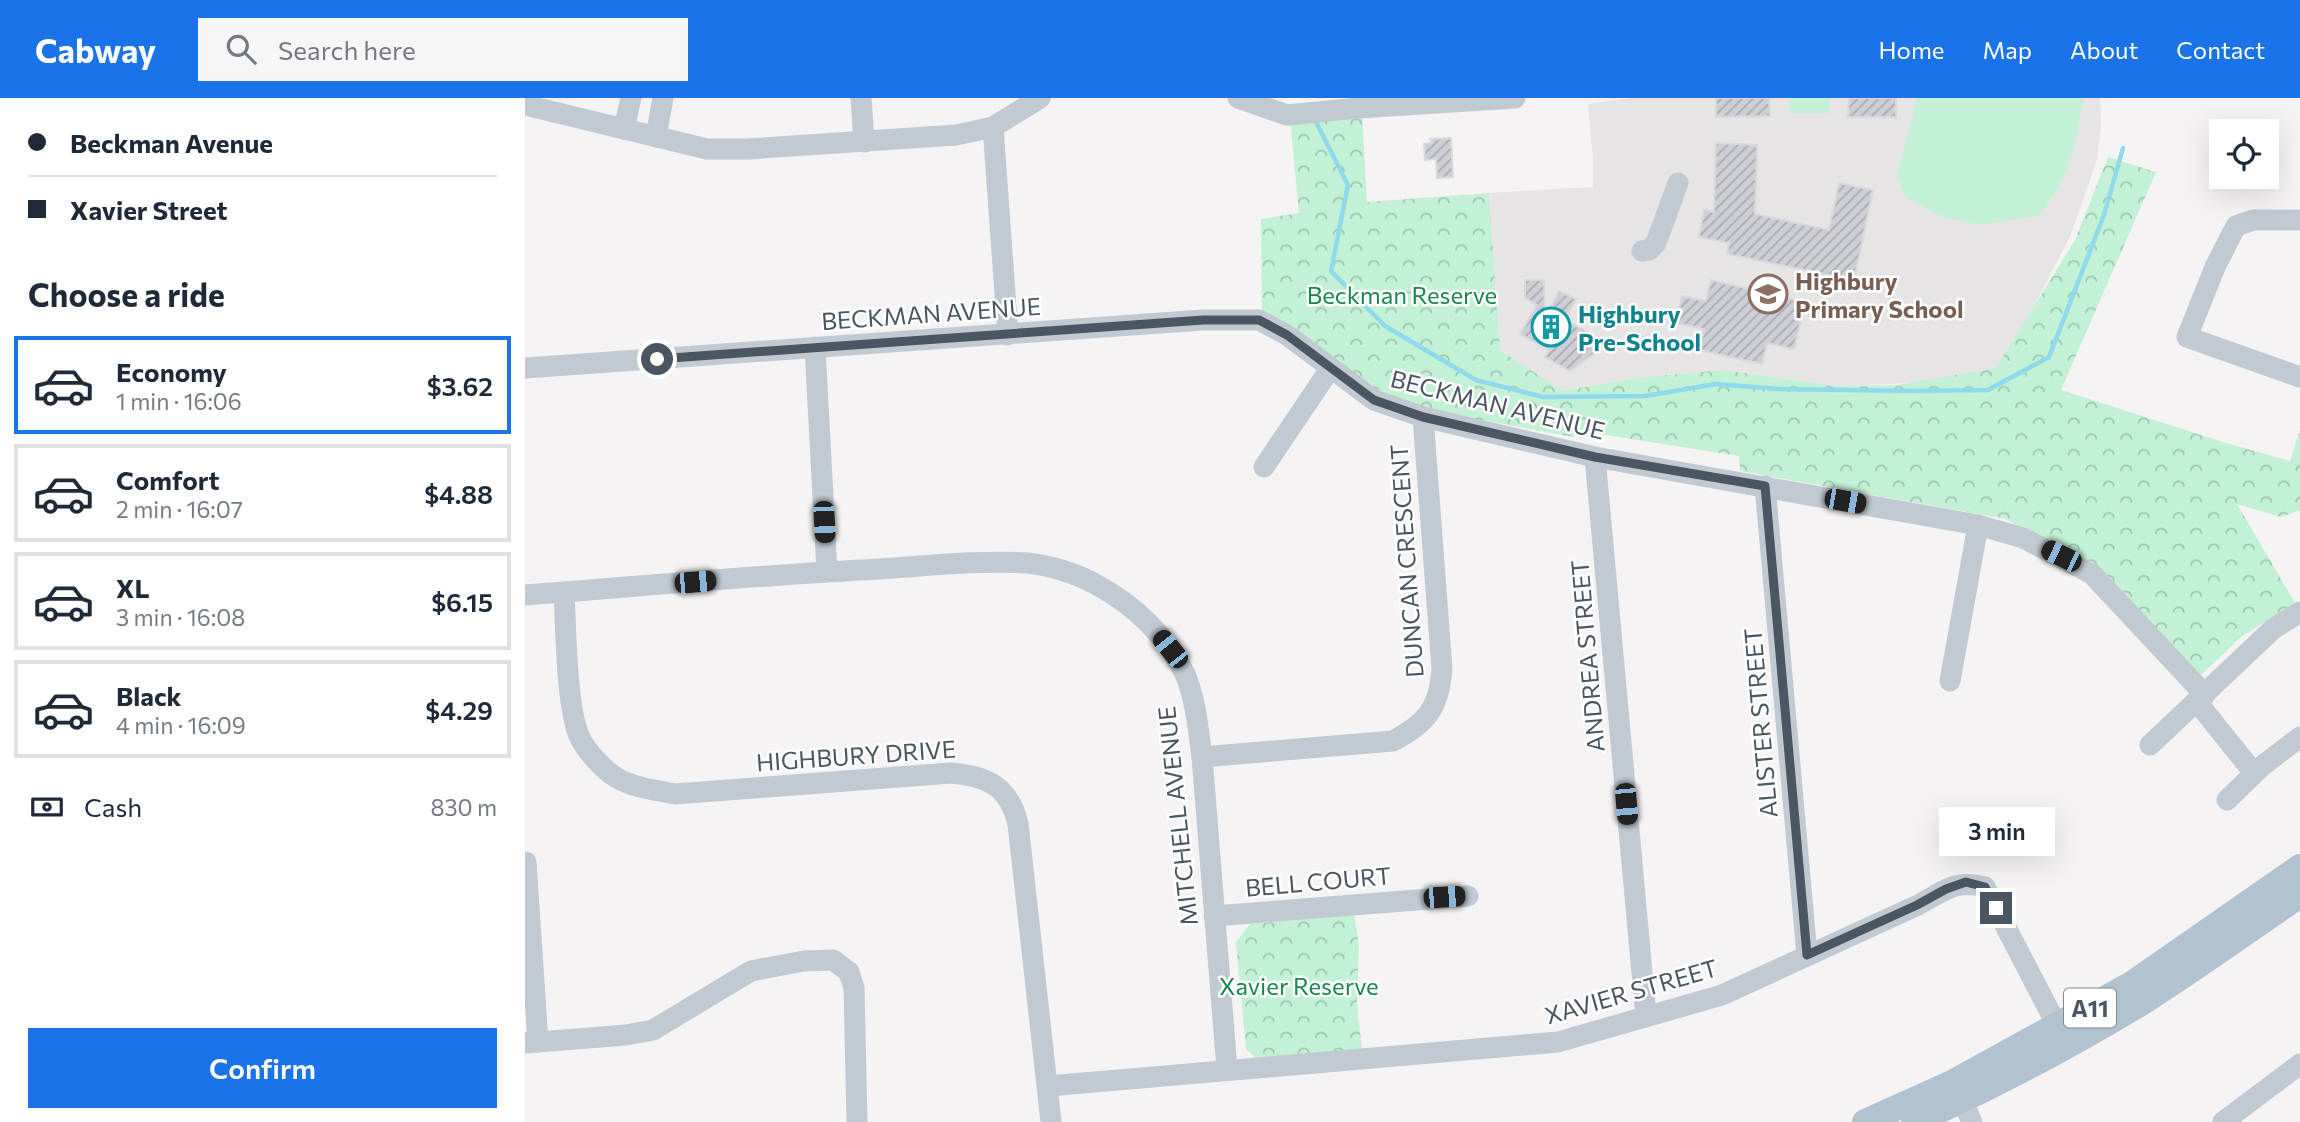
<!DOCTYPE html>
<meta charset="utf-8">
<style>
body{margin:0;font-family:Commissioner,sans-serif;background:#f6f6f7;color:#1f2937;height:100vh;display:flex;flex-direction:column;font-size:26px;white-space:nowrap}
*{box-sizing:border-box;margin:0}
p{font-size:23px;color:#747a83}
.icon{flex:none;width:38px;height:38px;fill:none;stroke:currentColor;stroke-width:2;stroke-linecap:round;stroke-linejoin:round}
.map{position:relative;flex:1;overflow:hidden}
.details{display:flex;flex-direction:column;background:#fff;width:525px}
.details>*{flex:none}
.hud{display:grid;align-content:center;height:154px;padding:0 28px;background:#fff}
.buttons{position:absolute;left:1684px;top:21px;display:grid;gap:14px}
.buttons a{display:grid;place-items:center;width:70px;height:70px;border-radius:0px;background:#fff;box-shadow:0 7px 28px #0002;font-size:35px}
.end{position:absolute;width:32px;height:32px;margin:-16px;border:9px solid #4a5661;background:#fff;box-shadow:0 0 0 4px #fff}
.from{border-radius:50%}
.bubble{position:absolute;height:49px;border-radius:0px;background:#fff;box-shadow:0 7px 28px #0002;font-size:23px;font-weight:600;line-height:49px;text-align:center}
.car{position:absolute;width:21px;height:42px;margin:-21px -10px;border-radius:9px;box-shadow:0 0 5px 2px #0007;background:linear-gradient(#222 24%,#8ab4d8 0 40%,#222 0 76%,#8ab4d8 0 86%,#222 0)}
.hud b{display:flex;align-items:center;gap:24px;height:66px;font-size:26px}
.hud b+b{border-top:2px solid #e0e1e3}
.hud i{width:18px;height:18px;background:#1f2937}
ul{padding:0;list-style:none}
li{display:flex;align-items:center;gap:21px;height:98px;margin:0 14px 10px;padding:0 14px;border:4px solid #e0e1e3;border-radius:0px}
li div{flex:1}
li b{display:block;font-size:26px}
li em{font-style:normal;font-weight:600}
li.current{border-color:#1a73e8}
li>.icon{width:63px;height:63px;stroke-width:1.5}
h2{padding:0 28px;font-size:32px;line-height:84px}
.pay{display:flex;align-items:center;gap:18px;height:77px;padding:0 28px;font-size:26px}
.pay p{margin-inline-start:auto}
.cta{display:flex;gap:14px;margin-top:auto;padding:14px 28px}
.cta a{flex:1;height:80px;border-radius:0px;background:#1a73e8;color:#fff;font-size:28px;font-weight:600;line-height:80px;text-align:center}
header{display:flex;align-items:center;gap:42px;box-sizing:border-box;height:98px;padding:0 35px;background:#1a73e8;color:#fff}
header strong{font-size:33px}
nav{display:flex;gap:38px;margin-inline-start:auto;font-size:24px}
.search{width:490px;height:63px;background:#f6f6f7;display:flex;align-items:center;gap:18px;box-sizing:border-box;padding:0 24px;border-radius:0px;color:#747a83;font-size:26px}
main{display:flex;flex:1;min-height:0}
.map>svg:first-child{display:block}
.education{fill:#e6e4e5}
.park{fill:url(#park-crowns)}
.garden{fill:#c3f1d5}
.lines{fill:none;stroke-linecap:round;stroke-linejoin:round}
.stream{stroke:#90daee;stroke-width:4.5}
.building{fill:url(#building-hatch);stroke:#d7d9de;stroke-width:2}
.minor{stroke:#c1cad2;stroke-width:21}
.major{stroke:#b3c2d1;stroke-width:26}
.route{stroke:#4a5661;stroke-width:9}
.labels{text-anchor:middle;dominant-baseline:central;stroke-width:5;stroke-linejoin:round;paint-order:stroke}
.shield{fill:#fff;stroke:#808990;stroke-width:2}
.shield-label{font-size:23px;font-weight:bold;fill:#4a5661}
.education-label{font-size:24px;font-weight:bold;fill:#785e54;stroke:#fff;text-anchor:start}
.park-label{font-size:24px;fill:#17864f;stroke:#fff}
.street-label{font-size:24px;fill:#4a5661;stroke:#fff}
.culture-label{font-size:24px;font-weight:bold;fill:#0d838f;stroke:#fff;text-anchor:start}
</style>
<header>
<strong>Cabway</strong>
<div class="search"><svg class="icon" aria-label="search" viewBox="0 0 24 24"><circle cx="10" cy="10" r="6"/><path d="M15 15l6 6"/></svg>Search here</div>
<nav><a>Home</a><a>Map</a><a>About</a><a>Contact</a></nav>
</header>
<main>
<section class="details">
<div class="hud">
<b><i class="from"></i>Beckman Avenue</b>
<b><i></i>Xavier Street</b>
</div>
<h2>Choose a ride</h2>
<ul>
<li class="current"><svg class="icon" aria-label="car" viewBox="0 0 24 24"><path d="M5 17H2v-5l4-1 3-4h7l3 4 3 1v5h-3M9 17h6M6 11h13"/><circle cx="7" cy="17" r="2"/><circle cx="17" cy="17" r="2"/></svg><div><b>Economy</b><p>1 min · 16:06</p></div><em>$3.62</em></li>
<li><svg class="icon" aria-label="car" viewBox="0 0 24 24"><path d="M5 17H2v-5l4-1 3-4h7l3 4 3 1v5h-3M9 17h6M6 11h13"/><circle cx="7" cy="17" r="2"/><circle cx="17" cy="17" r="2"/></svg><div><b>Comfort</b><p>2 min · 16:07</p></div><em>$4.88</em></li>
<li><svg class="icon" aria-label="car" viewBox="0 0 24 24"><path d="M5 17H2v-5l4-1 3-4h7l3 4 3 1v5h-3M9 17h6M6 11h13"/><circle cx="7" cy="17" r="2"/><circle cx="17" cy="17" r="2"/></svg><div><b>XL</b><p>3 min · 16:08</p></div><em>$6.15</em></li>
<li><svg class="icon" aria-label="car" viewBox="0 0 24 24"><path d="M5 17H2v-5l4-1 3-4h7l3 4 3 1v5h-3M9 17h6M6 11h13"/><circle cx="7" cy="17" r="2"/><circle cx="17" cy="17" r="2"/></svg><div><b>Black</b><p>4 min · 16:09</p></div><em>$4.29</em></li>
</ul>
<div class="pay"><svg class="icon" aria-label="cash" viewBox="0 0 24 24"><path d="M3 7h18v10H3z"/><circle cx="12" cy="12" r="2"/></svg>Cash<p>830 m</p></div>
<div class="cta"><a>Confirm</a></div>
</section>
<div class="map">
<svg width="1775" height="1024" viewBox="0 0 1775 1024">
<defs>
<pattern id="park-crowns" width="20" height="18" patternUnits="userSpaceOnUse" patternTransform="scale(1.75)"><rect width="20" height="18" fill="#c3f1d5"/><path d="M2 6a3 3 0 1 1 6 0M12 15a3 3 0 1 1 6 0" fill="none" stroke="#a0c6b0"/></pattern>
<pattern id="building-hatch" width="6" height="6" patternUnits="userSpaceOnUse" patternTransform="scale(1.75)"><rect width="6" height="6" fill="#cdcfd5"/><path d="M-1 1l2-2M0 6l6-6M5 7l2-2" fill="none" stroke="#a8abb0"/></pattern>
</defs>
<rect width="100%" height="100%" fill="#f5f3f3"/>
<polygon class="education" points="1106,0 1575,0 1576,27 1572,62 1545,139 1470,282 1311,288 1197,272 1110,280 1038,293 975,252 964,95 1068,89 1068,62 1063,6"/>
<g class="park">
<polygon points="837,13 842,104 964,95 975,252 1038,293 1110,280 1197,272 1311,288 1372,287 1471,270 1550,142 1583,59 1631,74 1536,292 1698,344 1765,363 1775,332 1775,412 1756,419 1712,406 1770,505 1716,539 1673,580 1567,476 1481,421 1215,373 1214,358 1056,333 1048,339 903,312 855,293 737,216 736,121 774,115 765,20"/>
<polygon points="829,816 834,847 832,905 837,953 731,960 721,951 711,844 725,826"/>
</g>
<g class="garden">
<rect x="1265" y="0" width="40" height="15"/>
<path d="M1392,0H1558C1552,46 1544,82 1513,118L1455,127L1417,119L1381,99L1372,79Z"/>
</g>
<g class="lines">
<polyline class="stream" points="790,22 823,87 806,173 860,228 951,282 1018,299 1120,298 1191,286 1254,291 1383,293 1463,292 1524,259 1579,117 1598,50"/>
</g>
<g class="building">
<polygon points="1191,0 1244,0 1245,18 1191,19"/>
<polygon points="1324,0 1371,0 1371,19 1323,19"/>
<polygon points="926,40 928,79 912,80 911,61 900,62 899,46 907,45 905,41"/>
<polygon points="1191,45 1232,47 1230,116 1304,132 1314,85 1348,92 1329,182 1202,156 1204,145 1174,139 1179,112 1189,114"/>
<polygon points="1000,182 1019,182 1020,221 1034,193 1051,201 1040,222 1065,235 1070,255 1045,273 1020,259 1024,252 995,236 1012,207 1000,200"/>
<polygon points="1186,182 1280,204 1269,251 1242,245 1237,266 1174,252 1179,231 1151,225 1157,198 1181,203"/>
</g>
<g class="lines">
<g class="minor">
<polyline points="336,0 339,44"/>
<polyline points="713,0 762,17 833,10 990,0"/>
<polyline points="0,7 182,51 223,51 431,37 468,29 515,0"/>
<polyline points="468,29 483,237"/>
<polyline points="99,31 106,0"/>
<polyline points="131,39 138,0"/>
<polyline points="1775,122 1728,122 1711,128 1690,169 1662,239 1775,279"/>
<polyline points="1117,153 1124,152 1131,145 1153,85"/>
<polyline points="290,249 302,474"/>
<polyline points="0,270 678,222 734,222 762,237 849,302 898,319 1070,359 1453,427 1498,440 1567,476 1680,597"/>
<polyline points="1070,359 1121,919"/>
<polyline points="739,369 805,271"/>
<polyline points="1240,388 1282,857"/>
<path d="M39,494C41,530 41,609 55,640C62,654 79,672 92,680C109,690 131,692 150,696L426,675C462,678 484,688 493,726L526,1024"/>
<path d="M0,497C118,488 236,477 354,471C402,468 453,462 502,465C524,467 553,476 572,487C609,507 642,538 660,576C671,602 673,631 677,659L702,971"/>
<polyline points="1425,583 1453,427"/>
<polyline points="1672,604 1729,675"/>
<polyline points="1625,647 1748,531 1775,514"/>
<path d="M677,659L868,643C902,625 914,610 917,571L898,319"/>
<polyline points="1702,702 1737,668 1775,639"/>
<polyline points="1,764 13,944"/>
<polyline points="689,818 943,798"/>
<polyline points="0,945 101,937 128,932 226,873 279,863 308,862 324,874 329,890 332,1024"/>
<path d="M523,988L1033,944L1197,897L1393,807C1419,793 1430,781 1460,789L1539,941"/>
<polyline points="1431,989 1447,1024"/>
<polyline points="1698,1024 1775,966"/>
</g>
<g class="major">
<polyline points="1340,1024 1429,984 1607,886 1775,769"/>
<path d="M1389,1024C1468,989 1543,949 1616,905C1670,871 1722,833 1775,797"/>
</g>
</g>
<g class="lines">
<polyline class="route" points="132,261 678,222 734,222 762,237 849,302 898,319 1070,359 1240,388 1282,857 1392,807 1421,791 1441,784 1460,789 1471,810"/>
</g>
<defs>
<symbol id="school-ring" viewBox="-11 -11 22 22"><circle r="9.5" fill="#fff" stroke="#8d6e63" stroke-width="1.5"/><path d="M0-5L7-2L0 1L-7-2ZM-4 1L0 2.5L4 1V4Q0 6-4 4Z" fill="#8d6e63"/></symbol>
<symbol id="building-ring" viewBox="-11 -11 22 22"><circle r="9.5" fill="#fff" stroke="#0f9aa8" stroke-width="1.5"/><path d="M-4-6H4V6H1V3H-1V6H-4ZM-2.5-4.3h1.7v1.8h-1.7ZM.8-4.3h1.7v1.8H.8ZM-2.5-1h1.7V.8h-1.7ZM.8-1h1.7V.8H.8Z" fill="#0f9aa8"/></symbol>
</defs>
<g fill-rule="evenodd">
<use href="#school-ring" x="1221" y="174" width="44" height="44"/>
<use href="#building-ring" x="1004" y="207" width="44" height="44"/>
</g>
<g class="labels">
<rect class="shield" x="1539" y="890.5" width="52" height="39" rx="5"/>
<g class="shield-label">
<text x="1565" y="910">A11</text>
</g>
<g class="education-label">
<text x="1270" y="182">Highbury<tspan x="1270" dy="28">Primary School</tspan></text>
</g>
<g class="park-label">
<text x="877" y="196">Beckman Reserve</text>
<text x="774" y="887">Xavier Reserve</text>
</g>
<g class="street-label">
<text transform="translate(406 215) rotate(-4)">BECKMAN AVENUE</text>
<text transform="translate(973 306) rotate(14)">BECKMAN AVENUE</text>
<text transform="translate(881 463) rotate(-94)">DUNCAN CRESCENT</text>
<text transform="translate(1062 558) rotate(-95)">ANDREA STREET</text>
<text transform="translate(1235 625) rotate(-95)">ALISTER STREET</text>
<text transform="translate(331 657) rotate(-4)">HIGHBURY DRIVE</text>
<text transform="translate(652 718) rotate(-96)">MITCHELL AVENUE</text>
<text transform="translate(793 783) rotate(-5)">BELL COURT</text>
<text transform="translate(1106 893) rotate(-16)">XAVIER STREET</text>
</g>
<g class="culture-label">
<text x="1053" y="215">Highbury<tspan x="1053" dy="28">Pre-School</tspan></text>
</g>
</g>
</svg>
<div class="buttons">
<a><svg class="icon" aria-label="locate" viewBox="0 0 24 24"><circle cx="12" cy="12" r="6"/><path d="M12 2v4M12 18v4M2 12h4M18 12h4"/></svg></a>
</div>
<i class="end from" style="left:132px;top:261px"></i>
<i class="end" style="left:1471px;top:810px"></i>
<div class="bubble" style="left:1414px;top:709px;width:116px">3 min</div>
<i class="car" style="left:1320px;top:403px;rotate:100deg"></i>
<i class="car" style="left:299px;top:424px;rotate:177deg"></i>
<i class="car" style="left:1536px;top:458px;rotate:296deg"></i>
<i class="car" style="left:170px;top:484px;rotate:85deg"></i>
<i class="car" style="left:645px;top:551px;rotate:321deg"></i>
<i class="car" style="left:1101px;top:706px;rotate:175deg"></i>
<i class="car" style="left:919px;top:799px;rotate:86deg"></i>
</div>
</main>
